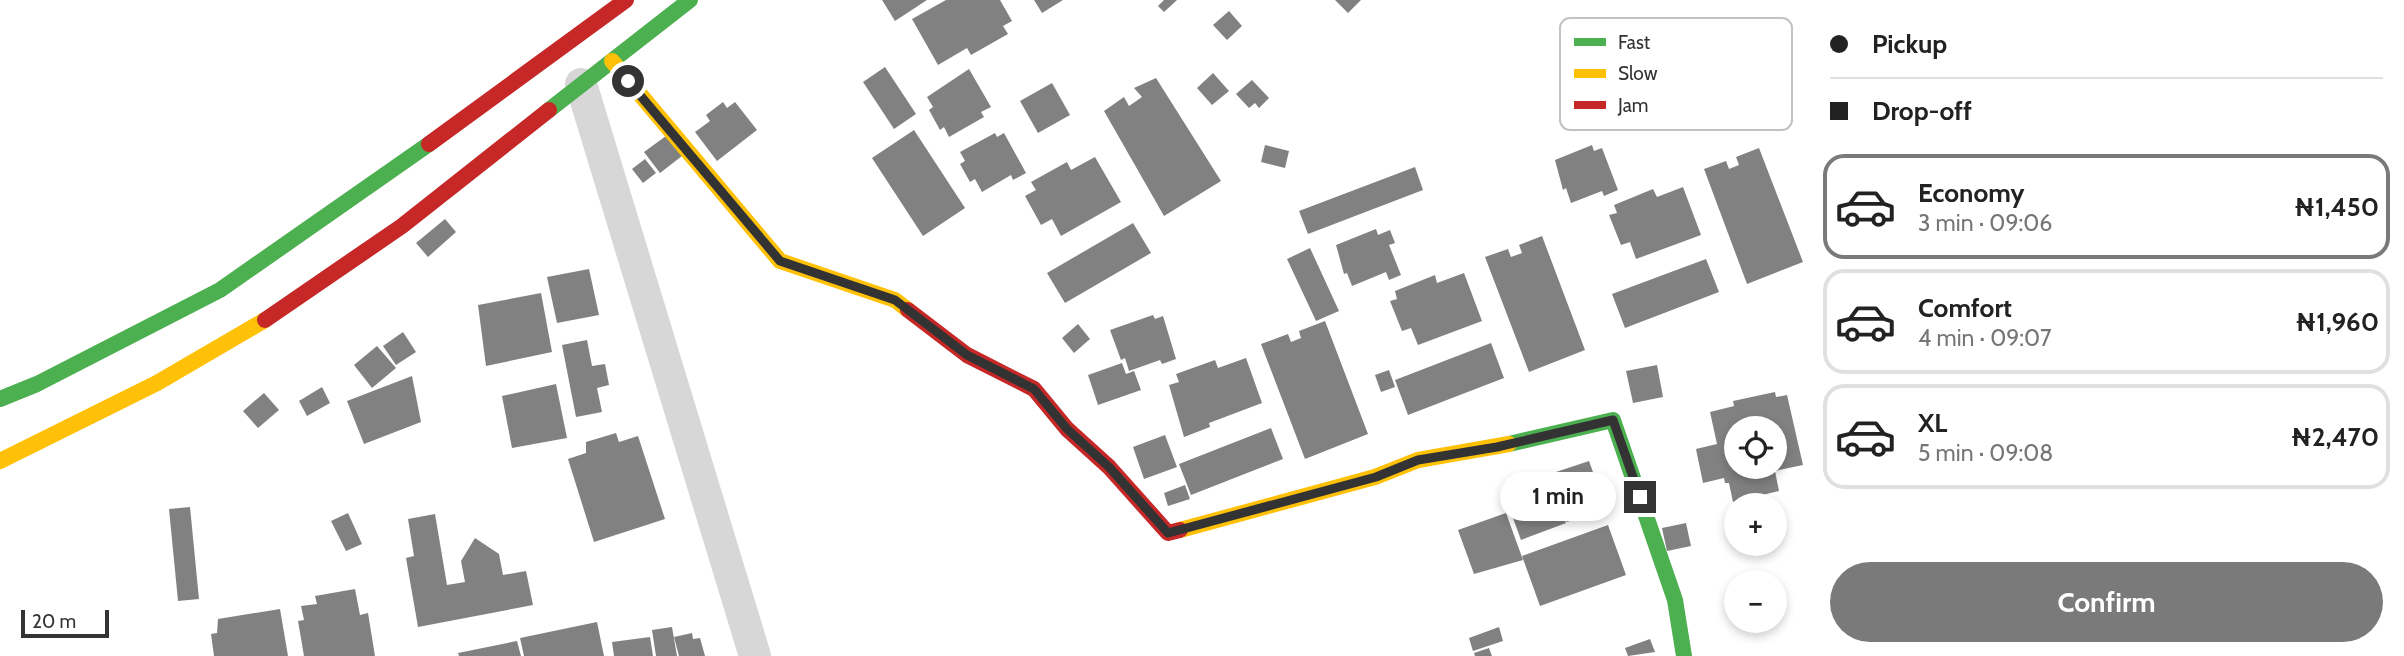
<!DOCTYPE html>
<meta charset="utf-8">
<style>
body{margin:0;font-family:Cabin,sans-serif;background:#f6f6f6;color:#222;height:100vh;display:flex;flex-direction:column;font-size:26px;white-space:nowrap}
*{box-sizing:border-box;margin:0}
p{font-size:23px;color:#767676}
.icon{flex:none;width:38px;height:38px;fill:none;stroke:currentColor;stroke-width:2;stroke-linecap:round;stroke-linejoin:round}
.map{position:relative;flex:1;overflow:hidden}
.details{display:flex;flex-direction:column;background:#fff;width:595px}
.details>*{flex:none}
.hud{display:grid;align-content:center;height:154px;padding:0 21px;background:#fff}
.tools{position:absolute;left:1724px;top:416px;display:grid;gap:14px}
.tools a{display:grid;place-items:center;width:63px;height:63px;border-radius:50%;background:#fff;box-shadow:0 4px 10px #0003;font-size:35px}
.scale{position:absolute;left:21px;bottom:18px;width:88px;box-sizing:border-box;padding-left:7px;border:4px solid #333;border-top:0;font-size:19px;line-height:24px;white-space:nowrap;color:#333;-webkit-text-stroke:5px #fff;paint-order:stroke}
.end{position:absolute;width:32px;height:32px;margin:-16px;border:9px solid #333;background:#fff;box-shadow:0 0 0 4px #fff}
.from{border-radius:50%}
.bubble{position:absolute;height:49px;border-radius:24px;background:#fff;box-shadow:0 4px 10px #0003;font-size:23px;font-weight:700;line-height:49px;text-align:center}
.hud b{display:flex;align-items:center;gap:24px;height:66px;font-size:26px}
.hud b+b{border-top:2px solid #e0e0e0}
.hud i{width:18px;height:18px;background:#222}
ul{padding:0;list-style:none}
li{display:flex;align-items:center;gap:21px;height:105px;margin:0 14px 10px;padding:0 7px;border:4px solid #e0e0e0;border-radius:21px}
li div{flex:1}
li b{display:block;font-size:26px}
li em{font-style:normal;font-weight:700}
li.on{border-color:#7a7a7a}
li>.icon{width:63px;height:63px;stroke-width:1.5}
.cta{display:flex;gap:14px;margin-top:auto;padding:14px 21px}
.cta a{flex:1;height:80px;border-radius:42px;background:#7a7a7a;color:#fff;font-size:28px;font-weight:700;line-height:80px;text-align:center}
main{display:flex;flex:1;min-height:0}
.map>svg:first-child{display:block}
.building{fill:#818181;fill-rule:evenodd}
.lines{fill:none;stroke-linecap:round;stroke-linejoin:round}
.street{stroke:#d7d7d7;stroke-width:32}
.fast{stroke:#4caf50;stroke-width:16}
.slow{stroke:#ffc107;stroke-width:16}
.jam{stroke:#c62828;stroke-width:16}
.route{stroke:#333;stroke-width:9}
.key{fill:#fff;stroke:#c2c2c2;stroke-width:2}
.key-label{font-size:19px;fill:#333}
</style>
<main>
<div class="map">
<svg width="1809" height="656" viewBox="0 0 1809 656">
<rect width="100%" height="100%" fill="#fff"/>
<g class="building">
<polygon points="882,0 927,0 895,21"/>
<polygon points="946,0 1000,0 1012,21 1003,26 1008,34 971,55 967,48 938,65 912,19"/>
<polygon points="1034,0 1063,0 1042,13"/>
<polygon points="1164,0 1177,0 1164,12 1158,6"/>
<polygon points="1335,0 1361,0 1348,13"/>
<polygon points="1229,11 1242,26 1227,40 1213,25"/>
<polygon points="885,67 916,114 894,129 863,82"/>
<polygon points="969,69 991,107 981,112 984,117 949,137 944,127 940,130 929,110 933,107 927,97"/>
<polygon points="1213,73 1229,91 1212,105 1197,88"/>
<polygon points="1156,78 1221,181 1164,216 1104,111 1124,97 1129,106 1142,97 1134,88"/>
<polygon points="1252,80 1269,98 1259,108 1255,103 1249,108 1236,94"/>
<polygon points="1052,83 1070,115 1038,133 1020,101"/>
<polygon points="723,102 727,108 735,102 757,130 717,161 695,132 710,121 706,115"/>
<polygon points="914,130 965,208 923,236 872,158"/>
<polygon points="995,133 997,137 1004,133 1026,173 1013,180 1011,175 982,192 975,179 970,182 960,164 965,161 960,152"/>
<polygon points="666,136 682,156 660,173 644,152"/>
<polygon points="1265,145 1289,151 1285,168 1261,162"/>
<polygon points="1592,145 1594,151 1602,148 1618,190 1604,196 1602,191 1571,203 1566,188 1563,190 1555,160"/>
<polygon points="1759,148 1803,262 1747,284 1704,169 1726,161 1729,169 1739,165 1736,157"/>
<polygon points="1095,157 1121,202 1061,236 1052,219 1041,225 1025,196 1036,190 1031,182 1067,162 1071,170"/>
<polygon points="645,159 656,173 643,183 632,169"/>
<polygon points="1415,167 1423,190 1308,234 1299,211"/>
<polygon points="1683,187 1701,235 1636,259 1630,242 1621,245 1609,215 1617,213 1614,205 1653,189 1657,197"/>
<polygon points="445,219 456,232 428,257 416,243"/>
<polygon points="1133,223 1151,253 1065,303 1047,273"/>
<polygon points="1376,229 1378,235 1390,230 1395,243 1389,245 1401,275 1389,280 1386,272 1352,286 1347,273 1344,274 1336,245"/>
<polygon points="1542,236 1585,350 1529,372 1485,257 1508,249 1511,257 1522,253 1519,245"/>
<polygon points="1310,248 1339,311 1316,321 1287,259"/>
<polygon points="1706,259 1719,292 1625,328 1612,294"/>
<polygon points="589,269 599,315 557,323 547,277"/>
<polygon points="1464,273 1482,321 1418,345 1411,328 1402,331 1390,301 1397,299 1395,291 1435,275 1437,283"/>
<polygon points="541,293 552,352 486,366 478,305"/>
<polygon points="1153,315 1155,319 1163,316 1176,359 1162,364 1160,360 1129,371 1125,358 1121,360 1110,330"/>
<polygon points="1325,321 1368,434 1305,459 1261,344 1288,334 1291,342 1301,338 1299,331"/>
<polygon points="1078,324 1090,339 1074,353 1062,338"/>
<polygon points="403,332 416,352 396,365 383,346"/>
<polygon points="587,340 592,366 605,364 609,385 597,388 602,412 576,417 562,345"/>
<polygon points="1491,343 1504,378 1408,415 1395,380"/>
<polygon points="377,346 396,368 372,388 354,365"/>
<polygon points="1246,358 1262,403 1209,423 1210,427 1184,437 1169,385 1179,382 1176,374 1215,360 1218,368"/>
<polygon points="1122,363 1126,374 1134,371 1141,390 1098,405 1088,375"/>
<polygon points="1657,365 1663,397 1633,403 1626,371"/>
<polygon points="1389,370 1395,387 1381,392 1375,375"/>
<polygon points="412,376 421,422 364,444 347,401"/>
<polygon points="556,384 567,438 512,448 502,396"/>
<polygon points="322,387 330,403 307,416 299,401"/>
<path d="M1775,392L1776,397L1787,395L1803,465L1775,471L1779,491L1733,502L1729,483H1725L1724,478L1703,483L1696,449L1717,444L1710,412L1734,406L1733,401ZM1736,429H1774V467H1736Z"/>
<polygon points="264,393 279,410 258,428 243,411"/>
<polygon points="1271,428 1283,459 1191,495 1179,464"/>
<polygon points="616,433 619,442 638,436 665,519 594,542 568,459 586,453 586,442"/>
<polygon points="1165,435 1177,467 1144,479 1133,447"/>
<polygon points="1589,461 1606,508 1567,522 1550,474"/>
<polygon points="1550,479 1566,523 1521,540 1505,496"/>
<polygon points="1185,485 1190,499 1168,506 1164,493"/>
<polygon points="190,507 199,599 178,601 169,509"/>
<polygon points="348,513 362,544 346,551 331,521"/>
<polygon points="1506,513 1523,560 1474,574 1458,530"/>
<polygon points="435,514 447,585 465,582 461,561 475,538 499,554 503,575 526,571 533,605 418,627 406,558 414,556 408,519"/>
<polygon points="1686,523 1691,546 1667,551 1662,528"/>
<polygon points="1608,525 1626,575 1540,606 1522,556"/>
<polygon points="355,589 360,615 368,613 375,656 304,656 298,621 304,620 301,606 317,604 315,596"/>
<polygon points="280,609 288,656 214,656 211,634 217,633 218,619"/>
<polygon points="597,622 604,656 524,656 520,638"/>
<polygon points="672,627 677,656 656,656 652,630"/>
<polygon points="1499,627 1503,641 1473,651 1469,638"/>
<polygon points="692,633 693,639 700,638 705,656 679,656 674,637"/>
<polygon points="650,637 653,656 614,656 612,642"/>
<polygon points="1650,639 1655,652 1628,656 1625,648"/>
<polygon points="517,641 521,656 459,656 458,653"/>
<polygon points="1489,648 1492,656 1475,656 1474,653"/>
</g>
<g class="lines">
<polyline class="street" points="581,84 755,656"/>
<g class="fast">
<polyline points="549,110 690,0"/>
<polyline points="0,399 37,384 220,290 429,144"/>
<polyline points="1509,444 1613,420 1675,600 1684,656"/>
</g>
<g class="slow">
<polyline points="612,61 780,261 895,300 908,310"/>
<polyline points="0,461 157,383 265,320"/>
<polyline points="1180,530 1375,477 1418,460 1509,444"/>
</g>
<g class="jam">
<polyline points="429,144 626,0"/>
<polyline points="908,310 967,355 1034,389 1067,429 1109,467 1168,533 1180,530"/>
<polyline points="265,320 402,226 549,110"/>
</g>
</g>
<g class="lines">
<polyline class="route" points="628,81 780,261 895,300 967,355 1034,389 1067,429 1109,467 1168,533 1376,477 1418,460 1497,447 1613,420 1640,497"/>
</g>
<rect x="1560" y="18" width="232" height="112" rx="10" class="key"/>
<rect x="1574" y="38" width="32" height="8" fill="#4caf50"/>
<rect x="1574" y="69" width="32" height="9" fill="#ffc107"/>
<rect x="1574" y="101" width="32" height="8" fill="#c62828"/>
<g class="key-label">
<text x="1618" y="49">Fast</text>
<text x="1618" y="80">Slow</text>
<text x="1618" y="112">Jam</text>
</g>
</svg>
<div class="tools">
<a><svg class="icon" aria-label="locate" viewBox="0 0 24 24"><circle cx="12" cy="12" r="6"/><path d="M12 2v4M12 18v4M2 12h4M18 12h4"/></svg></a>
<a>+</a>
<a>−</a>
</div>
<div class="scale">20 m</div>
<i class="end from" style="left:628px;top:81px"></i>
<i class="end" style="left:1640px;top:497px"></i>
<div class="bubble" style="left:1500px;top:472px;width:116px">1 min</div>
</div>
<section class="details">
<div class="hud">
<b><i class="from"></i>Pickup</b>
<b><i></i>Drop-off</b>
</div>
<ul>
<li class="on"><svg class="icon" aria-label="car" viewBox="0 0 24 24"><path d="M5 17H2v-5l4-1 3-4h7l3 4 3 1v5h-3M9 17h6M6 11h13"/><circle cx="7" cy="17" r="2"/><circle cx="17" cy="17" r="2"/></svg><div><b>Economy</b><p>3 min · 09:06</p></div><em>₦1,450</em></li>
<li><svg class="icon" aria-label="car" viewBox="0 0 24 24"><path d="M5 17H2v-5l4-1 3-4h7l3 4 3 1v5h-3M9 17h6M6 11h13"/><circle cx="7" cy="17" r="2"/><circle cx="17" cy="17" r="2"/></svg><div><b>Comfort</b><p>4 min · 09:07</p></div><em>₦1,960</em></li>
<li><svg class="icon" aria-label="car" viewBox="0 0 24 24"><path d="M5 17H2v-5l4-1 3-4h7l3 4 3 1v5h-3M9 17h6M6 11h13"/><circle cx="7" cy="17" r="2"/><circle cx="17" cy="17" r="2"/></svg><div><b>XL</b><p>5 min · 09:08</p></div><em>₦2,470</em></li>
</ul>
<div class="cta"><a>Confirm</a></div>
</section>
</main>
